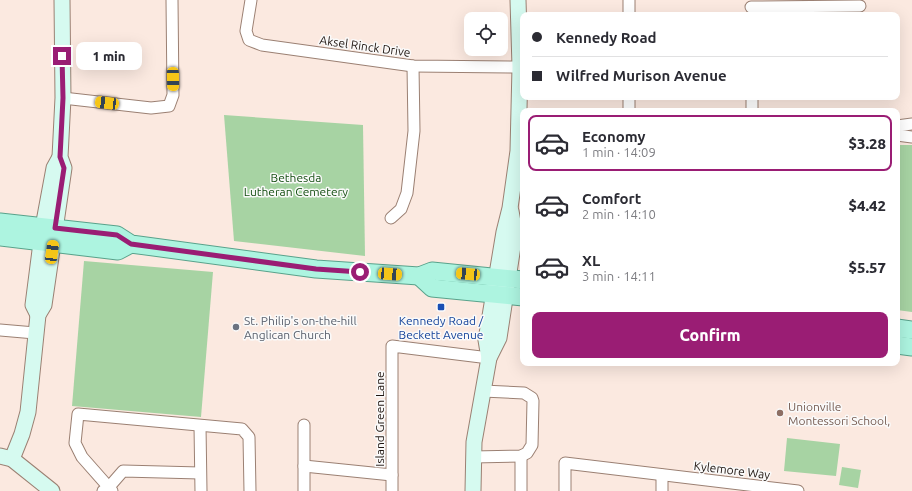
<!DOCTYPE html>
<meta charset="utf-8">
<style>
body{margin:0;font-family:Ubuntu,sans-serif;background:#f7f7f7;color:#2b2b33;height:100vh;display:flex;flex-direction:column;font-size:15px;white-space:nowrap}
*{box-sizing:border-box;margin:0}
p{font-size:13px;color:#7c7c81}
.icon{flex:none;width:22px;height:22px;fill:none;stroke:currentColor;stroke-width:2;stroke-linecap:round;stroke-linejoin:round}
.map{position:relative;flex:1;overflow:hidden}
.details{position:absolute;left:520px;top:108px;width:380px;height:258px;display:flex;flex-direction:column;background:#fff;border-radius:8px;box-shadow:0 4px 16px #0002}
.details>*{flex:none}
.hud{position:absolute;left:520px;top:12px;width:380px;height:88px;border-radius:8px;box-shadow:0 4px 16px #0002;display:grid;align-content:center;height:88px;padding:0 12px;background:#fff}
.tools{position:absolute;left:464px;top:12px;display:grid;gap:8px}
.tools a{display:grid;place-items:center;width:44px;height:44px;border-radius:8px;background:#fff;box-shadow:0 4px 16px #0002;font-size:20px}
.end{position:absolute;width:18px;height:18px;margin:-9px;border:5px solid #9a1d74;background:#fff;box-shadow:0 0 0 2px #fff}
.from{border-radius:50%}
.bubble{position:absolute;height:28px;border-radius:8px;background:#fff;box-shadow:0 4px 16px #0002;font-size:13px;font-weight:800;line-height:28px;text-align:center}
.car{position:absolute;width:12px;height:24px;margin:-12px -6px;border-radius:5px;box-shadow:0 0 3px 1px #0007;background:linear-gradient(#f5c518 24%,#345 0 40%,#f5c518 0 76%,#345 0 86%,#f5c518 0)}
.hud b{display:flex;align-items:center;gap:14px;height:38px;font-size:15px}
.hud b+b{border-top:1px solid #e1e1e2}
.hud i{width:10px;height:10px;background:#2b2b33}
ul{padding:7px 0 0;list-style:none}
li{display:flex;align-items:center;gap:12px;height:56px;margin:0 8px 6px;padding:0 4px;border:2px solid transparent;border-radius:8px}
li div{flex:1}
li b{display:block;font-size:15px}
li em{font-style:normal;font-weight:800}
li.on{border-color:#9a1d74}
li>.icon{width:36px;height:36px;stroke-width:1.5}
.action{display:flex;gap:8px;margin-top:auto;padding:8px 12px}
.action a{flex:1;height:46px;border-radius:8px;background:#9a1d74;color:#fff;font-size:16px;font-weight:800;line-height:46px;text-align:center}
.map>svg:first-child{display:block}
.green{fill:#a7d3a3}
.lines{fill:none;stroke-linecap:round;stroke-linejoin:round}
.street-casing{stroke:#9b8073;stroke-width:13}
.secondary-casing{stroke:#9b8073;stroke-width:17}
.primary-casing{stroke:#59a28b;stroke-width:19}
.street{stroke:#fff;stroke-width:11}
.secondary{stroke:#d6faf0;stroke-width:15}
.primary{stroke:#adf4e0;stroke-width:17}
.route{stroke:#9a1d74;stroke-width:5}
.transit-dot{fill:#1a4fb4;stroke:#fafafa;stroke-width:1.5}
.worship-dot{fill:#6b7280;stroke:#fafafa;stroke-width:1.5}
.education-dot{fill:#8d6e63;stroke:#fafafa;stroke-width:1.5}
.labels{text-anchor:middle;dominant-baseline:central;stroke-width:3;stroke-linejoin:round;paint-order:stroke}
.street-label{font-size:12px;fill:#211712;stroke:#fafafa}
.park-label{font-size:12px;fill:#154f12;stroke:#fafafa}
.worship-label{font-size:12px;fill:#5b616d;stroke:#fafafa;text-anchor:start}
.transit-label{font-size:12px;fill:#164399;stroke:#fafafa}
.education-label{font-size:12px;fill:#785e54;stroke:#fafafa;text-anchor:start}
</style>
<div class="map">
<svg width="912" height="491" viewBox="0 0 912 491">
<rect width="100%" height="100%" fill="#fbe9e0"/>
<g class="green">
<polygon points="224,115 363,125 365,256 234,241"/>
<polygon points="897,145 912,145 912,312 897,310"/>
<polygon points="84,261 213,272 201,417 72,406"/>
<polygon points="787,438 840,444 836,476 784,471"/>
<polygon points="842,467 861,470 858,488 839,485"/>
</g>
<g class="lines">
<defs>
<g id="street">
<polyline points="251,0 246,31 249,40 262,45 413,66 520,67"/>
<polyline points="751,7 860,6"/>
<polyline points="629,15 629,0"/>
<polyline points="752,97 752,111"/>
<polyline points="63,98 151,108 169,106 173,95 172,0"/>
<polyline points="629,111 629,97"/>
<polyline points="897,126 912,124"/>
<polyline points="897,135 912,137"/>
<polyline points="391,218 401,209 407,193 414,131 413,66"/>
<polyline points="0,330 35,333"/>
<polyline points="304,425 304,491"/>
<polyline points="200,426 201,491"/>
<polyline points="521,456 521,491"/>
<polyline points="473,457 521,456 527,453 532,445 533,401 532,398 524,393 483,391"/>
<polyline points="304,466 392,475"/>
<polyline points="662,475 662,491"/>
<polyline points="103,491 109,487 123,471 200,473"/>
<polyline points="112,491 82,457 75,443 78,414 242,429 249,437 250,491"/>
<polyline points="392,491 392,346 489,358"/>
<polyline points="565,491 565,463 798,491"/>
</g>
<g id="secondary">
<polyline points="38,315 33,305 43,227 54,168 59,159"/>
<polyline points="489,358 486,340 504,232 510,208 518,151 520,67 518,0"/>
<polyline points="0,456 12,459 52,491"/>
<polyline points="12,459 22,434 28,412 38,315 44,305 64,168 60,157 63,98 62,0"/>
<polyline points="473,491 474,442 489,358 499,338 515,233 511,211"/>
</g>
<g id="primary">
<polyline points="0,222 117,235 131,244 316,269 419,276 432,271 523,280"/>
<polyline points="0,237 118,251 131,244"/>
<polyline points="419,276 432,288 523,297"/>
<polyline points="897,328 912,330"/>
<polyline points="897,345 912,347"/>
</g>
</defs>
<use href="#street" class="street-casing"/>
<use href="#secondary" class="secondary-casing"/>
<use href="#primary" class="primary-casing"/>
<use href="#street" class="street"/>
<use href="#secondary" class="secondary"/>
<use href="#primary" class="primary"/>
</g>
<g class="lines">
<polyline class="route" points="62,56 63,98 60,157 64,168 55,228 117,235 131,244 316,269 360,272"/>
</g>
<rect class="transit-dot" x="437" y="303" width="8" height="8" rx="2"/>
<circle class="worship-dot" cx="236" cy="327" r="4"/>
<circle class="education-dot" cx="780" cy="413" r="4"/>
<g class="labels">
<g class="street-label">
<text transform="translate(365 46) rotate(8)">Aksel Rinck Drive</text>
<text transform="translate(379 419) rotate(-90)">Island Green Lane</text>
<text transform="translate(732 470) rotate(7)">Kylemore Way</text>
</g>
<g class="park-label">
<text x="296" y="177">Bethesda<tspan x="296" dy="14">Lutheran Cemetery</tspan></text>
</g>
<g class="worship-label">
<text x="244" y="320">St. Philip's on-the-hill<tspan x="244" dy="14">Anglican Church</tspan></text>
</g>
<g class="transit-label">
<text x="441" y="320">Kennedy Road /<tspan x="441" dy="14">Beckett Avenue</tspan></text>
</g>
<g class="education-label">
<text x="788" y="406">Unionville<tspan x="788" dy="14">Montessori School,</tspan></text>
</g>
</g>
</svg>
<div class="tools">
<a><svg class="icon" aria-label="locate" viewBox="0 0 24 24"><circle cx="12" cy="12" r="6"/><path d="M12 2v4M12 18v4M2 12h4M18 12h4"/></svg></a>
</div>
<i class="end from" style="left:360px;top:272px"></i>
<i class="end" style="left:62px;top:56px"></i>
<div class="bubble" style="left:76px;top:42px;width:66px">1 min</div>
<i class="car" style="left:173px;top:79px;rotate:179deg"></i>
<i class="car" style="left:107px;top:103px;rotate:277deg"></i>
<i class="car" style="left:52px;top:252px;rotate:8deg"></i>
<i class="car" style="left:390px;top:274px;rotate:94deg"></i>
<i class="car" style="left:468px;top:274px;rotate:275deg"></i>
<div class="hud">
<b><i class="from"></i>Kennedy Road</b>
<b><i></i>Wilfred Murison Avenue</b>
</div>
<section class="details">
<ul>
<li class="on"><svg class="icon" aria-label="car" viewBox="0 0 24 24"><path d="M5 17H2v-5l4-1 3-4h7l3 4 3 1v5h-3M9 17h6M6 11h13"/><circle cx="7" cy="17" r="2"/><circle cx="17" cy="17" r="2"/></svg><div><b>Economy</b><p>1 min · 14:09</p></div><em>$3.28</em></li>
<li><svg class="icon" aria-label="car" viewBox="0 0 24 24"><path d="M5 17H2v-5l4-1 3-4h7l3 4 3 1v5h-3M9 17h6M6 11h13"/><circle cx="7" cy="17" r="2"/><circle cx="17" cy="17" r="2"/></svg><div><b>Comfort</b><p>2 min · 14:10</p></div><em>$4.42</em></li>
<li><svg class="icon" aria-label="car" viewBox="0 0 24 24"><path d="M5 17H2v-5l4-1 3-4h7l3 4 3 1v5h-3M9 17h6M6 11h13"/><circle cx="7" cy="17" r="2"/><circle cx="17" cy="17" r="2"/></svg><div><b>XL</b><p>3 min · 14:11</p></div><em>$5.57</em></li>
</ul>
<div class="action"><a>Confirm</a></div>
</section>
</div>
